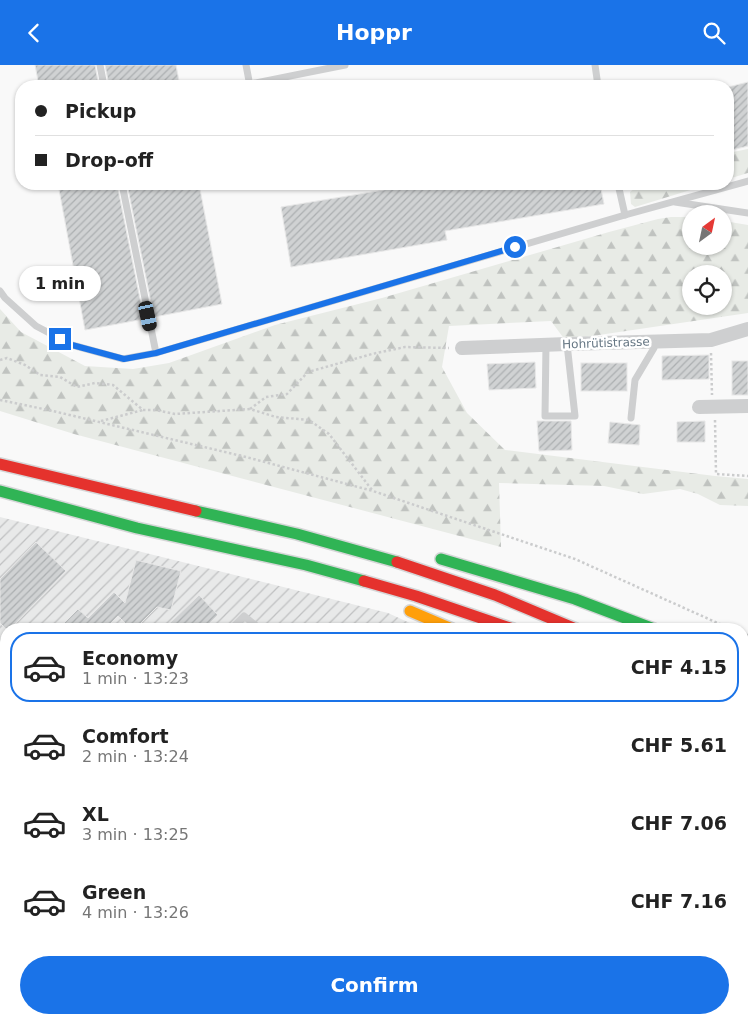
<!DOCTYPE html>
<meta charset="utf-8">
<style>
body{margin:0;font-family:"DejaVu Sans",sans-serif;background:#f6f6f6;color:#222;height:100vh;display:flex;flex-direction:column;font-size:19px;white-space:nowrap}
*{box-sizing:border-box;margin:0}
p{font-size:16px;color:#767676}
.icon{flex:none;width:28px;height:28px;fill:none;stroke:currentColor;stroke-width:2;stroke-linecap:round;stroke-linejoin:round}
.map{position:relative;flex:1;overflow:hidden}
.side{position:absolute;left:0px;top:558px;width:749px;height:401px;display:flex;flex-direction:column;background:#fff;border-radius:20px 20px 0 0;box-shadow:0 1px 4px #0004}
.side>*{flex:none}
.banner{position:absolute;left:15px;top:15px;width:719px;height:110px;border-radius:20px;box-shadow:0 1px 4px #0004;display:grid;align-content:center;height:110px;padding:0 20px;background:#fff}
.needle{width:32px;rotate:33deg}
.fabs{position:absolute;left:682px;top:140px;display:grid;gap:10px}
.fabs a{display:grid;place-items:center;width:50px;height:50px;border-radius:50%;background:#fff;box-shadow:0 1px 4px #0004;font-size:25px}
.end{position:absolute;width:22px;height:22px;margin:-11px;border:6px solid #1a73e8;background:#fff;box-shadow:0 0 0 2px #fff}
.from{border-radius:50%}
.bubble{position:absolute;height:35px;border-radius:18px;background:#fff;box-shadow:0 1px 4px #0004;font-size:16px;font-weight:600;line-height:35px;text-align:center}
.car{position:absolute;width:15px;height:30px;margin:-15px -8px;border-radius:6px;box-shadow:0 0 4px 1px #0007;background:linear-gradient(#222 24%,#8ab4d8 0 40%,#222 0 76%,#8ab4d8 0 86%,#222 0)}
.banner b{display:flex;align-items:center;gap:18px;height:48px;font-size:19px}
.banner b+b{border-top:1px solid #e0e0e0}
.banner i{width:12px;height:12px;background:#222}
ul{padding:9px 0 0;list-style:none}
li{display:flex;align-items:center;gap:15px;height:70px;margin:0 10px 8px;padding:0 10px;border:2px solid transparent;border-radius:20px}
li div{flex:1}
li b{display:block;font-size:19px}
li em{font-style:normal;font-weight:600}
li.on{border-color:#1a73e8}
li>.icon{width:45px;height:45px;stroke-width:1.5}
.cta{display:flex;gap:10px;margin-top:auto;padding:10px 20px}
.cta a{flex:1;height:58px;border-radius:30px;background:#1a73e8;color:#fff;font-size:20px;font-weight:600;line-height:58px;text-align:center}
header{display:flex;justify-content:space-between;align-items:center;height:65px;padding:0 20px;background:#1a73e8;color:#fff;font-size:22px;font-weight:600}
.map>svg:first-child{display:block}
.industrial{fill:url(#industrial-furrows)}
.forest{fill:url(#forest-firs);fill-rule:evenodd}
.building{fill:url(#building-hatch);stroke:#e8e8e8}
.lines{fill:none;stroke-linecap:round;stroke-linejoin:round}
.fast-casing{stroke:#d5d6d7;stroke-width:14}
.slow-casing{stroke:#d5d6d7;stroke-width:14}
.jam-casing{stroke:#d5d6d7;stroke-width:14}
.path{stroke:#cbcccd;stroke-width:2.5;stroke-dasharray:2.5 2.5;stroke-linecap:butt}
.lane{stroke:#cecfd0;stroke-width:7}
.street{stroke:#cecfd0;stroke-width:14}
.fast{stroke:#30b455;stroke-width:11}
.slow{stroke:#ff9f0a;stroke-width:11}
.jam{stroke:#e5322d;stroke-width:11}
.route{stroke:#1a73e8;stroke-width:6}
.labels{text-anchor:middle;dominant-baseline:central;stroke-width:5;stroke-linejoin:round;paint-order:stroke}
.street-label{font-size:12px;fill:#657683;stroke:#fff}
</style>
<header><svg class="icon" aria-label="back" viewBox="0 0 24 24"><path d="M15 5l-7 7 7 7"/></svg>Hoppr<svg class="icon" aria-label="search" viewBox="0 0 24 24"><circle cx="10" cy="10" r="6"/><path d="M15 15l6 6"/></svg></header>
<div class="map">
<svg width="748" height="958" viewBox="0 0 748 958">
<defs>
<pattern id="industrial-furrows" width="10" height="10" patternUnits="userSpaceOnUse" patternTransform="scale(1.25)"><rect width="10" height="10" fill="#e8e9e9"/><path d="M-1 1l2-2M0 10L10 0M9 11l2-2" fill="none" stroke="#c0c1c2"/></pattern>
<pattern id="forest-firs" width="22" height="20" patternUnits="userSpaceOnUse" patternTransform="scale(1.25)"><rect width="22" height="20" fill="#e8ebe6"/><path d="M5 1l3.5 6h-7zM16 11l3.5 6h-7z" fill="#c0c3c0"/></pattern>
<pattern id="building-hatch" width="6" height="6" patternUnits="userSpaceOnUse" patternTransform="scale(1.25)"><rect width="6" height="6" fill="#d0d2d3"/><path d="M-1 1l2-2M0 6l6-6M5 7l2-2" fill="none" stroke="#acafb1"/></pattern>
</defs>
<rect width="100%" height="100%" fill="#f9f9f9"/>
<polygon class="industrial" points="0,452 388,548 423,564 6,564 6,750 0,744"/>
<g class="forest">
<polygon points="748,84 748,108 728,114 728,88"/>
<polygon points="640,119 710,119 635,142 631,139 630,127"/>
<path d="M671,152H691V181H724V156L748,160V248L565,275L551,256L449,261L442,302L467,348L505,385L715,411L748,414V441L720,440L698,429L680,424L643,429L604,421L499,418L501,482L74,369L0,346V244L21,267L85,301L133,304L169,298L275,260L382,233L609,167L658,154ZM691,209H724V241H691Z"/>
</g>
<g class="building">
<polygon points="35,0 95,0 99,21 39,21"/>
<polygon points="105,0 176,0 180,21 109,21"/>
<polygon points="748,17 748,81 728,86 728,22"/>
<polygon points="58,119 117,119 144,254 85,265"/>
<polygon points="127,119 199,119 222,239 154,252"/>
<polygon points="420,119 600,119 604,139 445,166 447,175 291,202 281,142"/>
<polygon points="709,290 709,314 662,315 662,291"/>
<rect x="732" y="296" width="16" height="34"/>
<polygon points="535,297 536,323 489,325 487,299"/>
<rect x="581" y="298" width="46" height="28"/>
<polygon points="537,356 571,356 572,385 539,386"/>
<polygon points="705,356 705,377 677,377 677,357"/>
<polygon points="610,357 640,360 639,380 608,378"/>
<polygon points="36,477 66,506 10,564 6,564 0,558 0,514"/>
<polygon points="136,495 181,506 171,545 157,542 135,564 131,564 118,551 105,564 58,564 78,544 88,553 114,527 125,538"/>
<polygon points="199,530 218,550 204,564 164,564"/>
</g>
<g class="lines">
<defs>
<g id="fast">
<polyline points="0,426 137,463 306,500 364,516"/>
<polyline points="196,446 297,469 397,497"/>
<polyline points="441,494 575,534 654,564"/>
<polyline points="742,601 748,604"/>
<polyline points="742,683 748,686"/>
<polyline points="742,785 748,781"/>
<polyline points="197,952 202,958"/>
</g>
<g id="slow">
<polyline points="410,546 452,564"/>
<polyline points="742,652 748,656"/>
<polyline points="609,958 613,952"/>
</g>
<g id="jam">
<polyline points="0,399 196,446"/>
<polyline points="397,497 495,530 576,564"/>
<polyline points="364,516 416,531 513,564"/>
<polyline points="742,734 748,726"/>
<polyline points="0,756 6,763"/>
<polyline points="742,771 748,764"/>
<polyline points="588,958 592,952"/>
</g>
</defs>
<use href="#fast" class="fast-casing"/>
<use href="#slow" class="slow-casing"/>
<use href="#jam" class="jam-casing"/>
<g class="path">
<polyline points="711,288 712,330"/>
<polyline points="0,295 7,293 25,300 40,310 60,312 77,322 95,318 113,320 143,345 155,345 175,349 250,344 276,352 309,355 329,369 372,425"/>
<polyline points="0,335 53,346 246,392 373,426 575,494 731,564"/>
<polyline points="250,344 266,332 287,329 308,307 372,289 405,282 449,283"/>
<polyline points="715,355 716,409 748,411"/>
<polyline points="101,356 143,345"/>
<polyline points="742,569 748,570"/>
<polyline points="742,837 748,840"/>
<polyline points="0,916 6,910"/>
<polyline points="121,958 126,952"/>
<polyline points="507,958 510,952"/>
</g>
<g class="lane">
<polyline points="100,0 104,21"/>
<polyline points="246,0 250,21"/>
<polyline points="595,0 598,21"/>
<polyline points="250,19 345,0"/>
<polyline points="122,119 156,288"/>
<polyline points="618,119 625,150"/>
<polyline points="675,137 748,148"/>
<polyline points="0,226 5,233 36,261 72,280 123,294 156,288 625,150 748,116"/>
<polyline points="546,279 545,351 575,351 567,279"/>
<polyline points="631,353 635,315 654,283 653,276"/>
<polyline points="231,564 244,551 260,564"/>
<polyline points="0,584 6,590"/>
<polyline points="662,952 664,958"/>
<polyline points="692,952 693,958"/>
</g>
<g class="street">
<polyline points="462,283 567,279 711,275 748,264"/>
<polyline points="699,342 748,341"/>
<polyline points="742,919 748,922"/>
<polyline points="370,952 371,958"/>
<polyline points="718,958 719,952"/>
</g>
<use href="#fast" class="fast"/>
<use href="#slow" class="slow"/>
<use href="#jam" class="jam"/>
</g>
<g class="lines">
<polyline class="route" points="60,274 72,280 124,294 156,288 515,182"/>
</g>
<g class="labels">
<g class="street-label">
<text transform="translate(606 278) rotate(-2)">Hohrütistrasse</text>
</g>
</g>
</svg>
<div class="fabs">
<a><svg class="needle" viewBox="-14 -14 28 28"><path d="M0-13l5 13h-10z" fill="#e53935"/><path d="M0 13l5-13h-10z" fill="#767676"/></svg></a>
<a><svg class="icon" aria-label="locate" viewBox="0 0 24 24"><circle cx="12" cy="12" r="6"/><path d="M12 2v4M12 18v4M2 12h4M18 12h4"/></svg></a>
</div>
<i class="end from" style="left:515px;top:182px"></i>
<i class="end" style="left:60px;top:274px"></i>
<div class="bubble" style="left:19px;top:201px;width:82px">1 min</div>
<i class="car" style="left:148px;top:251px;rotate:168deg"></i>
<div class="banner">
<b><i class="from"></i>Pickup</b>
<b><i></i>Drop-off</b>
</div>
<section class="side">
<ul>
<li class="on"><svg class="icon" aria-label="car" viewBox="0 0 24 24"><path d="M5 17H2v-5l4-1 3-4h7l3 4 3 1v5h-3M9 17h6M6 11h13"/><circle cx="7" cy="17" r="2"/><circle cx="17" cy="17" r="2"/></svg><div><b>Economy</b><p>1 min · 13:23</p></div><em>CHF 4.15</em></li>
<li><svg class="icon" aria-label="car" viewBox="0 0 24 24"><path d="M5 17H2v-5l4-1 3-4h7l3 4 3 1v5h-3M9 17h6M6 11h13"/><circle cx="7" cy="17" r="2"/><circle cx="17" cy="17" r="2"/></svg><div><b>Comfort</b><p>2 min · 13:24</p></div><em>CHF 5.61</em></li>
<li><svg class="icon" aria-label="car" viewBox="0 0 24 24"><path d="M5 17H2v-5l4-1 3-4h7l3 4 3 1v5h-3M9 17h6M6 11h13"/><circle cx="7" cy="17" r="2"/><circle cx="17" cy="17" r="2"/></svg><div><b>XL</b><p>3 min · 13:25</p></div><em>CHF 7.06</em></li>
<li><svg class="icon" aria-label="car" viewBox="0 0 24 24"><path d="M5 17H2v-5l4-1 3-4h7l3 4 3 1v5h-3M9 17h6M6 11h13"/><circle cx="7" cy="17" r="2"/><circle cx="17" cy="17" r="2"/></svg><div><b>Green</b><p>4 min · 13:26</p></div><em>CHF 7.16</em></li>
</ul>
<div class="cta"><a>Confirm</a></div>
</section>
</div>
